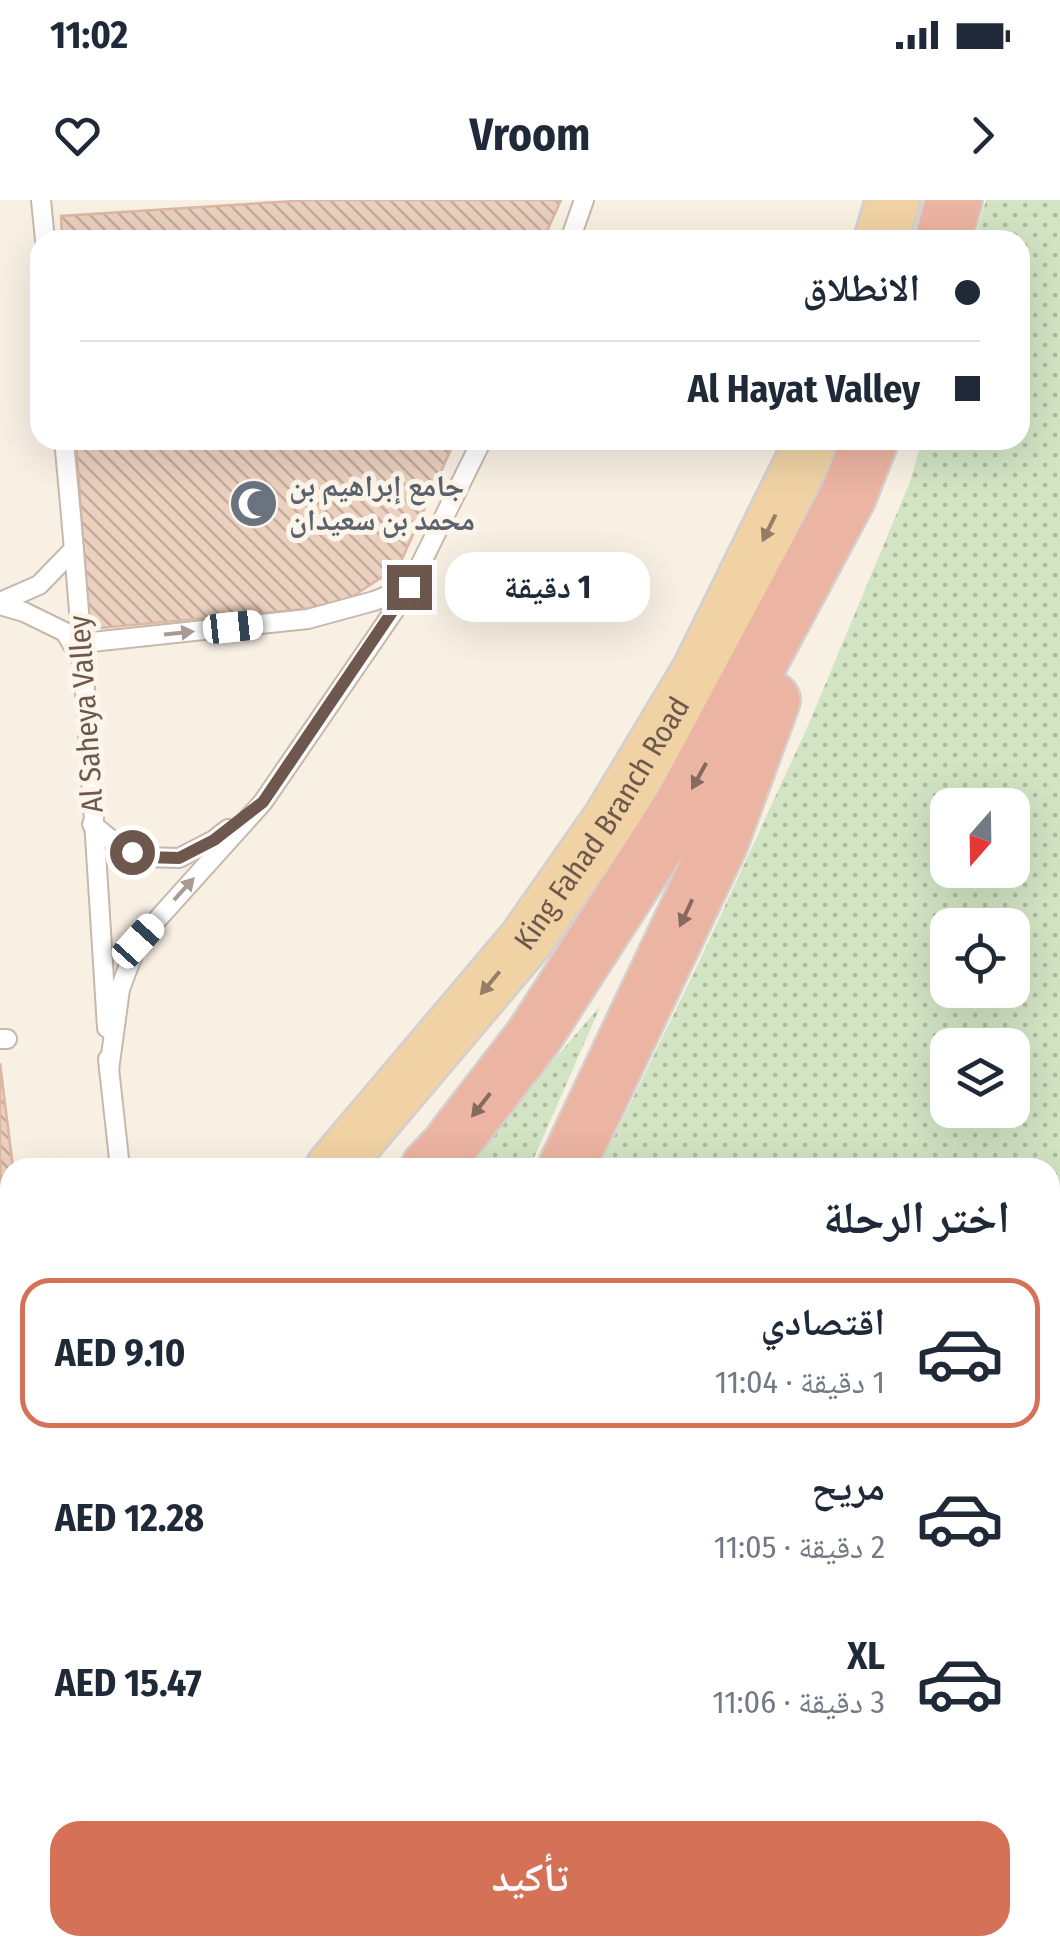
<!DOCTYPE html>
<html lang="ar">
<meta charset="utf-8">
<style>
body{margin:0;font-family:"Fira Sans Condensed","Noto Naskh Arabic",sans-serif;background:#f6f6f7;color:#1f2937;direction:rtl;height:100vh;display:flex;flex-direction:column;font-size:38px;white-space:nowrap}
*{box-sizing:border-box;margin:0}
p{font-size:32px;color:#747a83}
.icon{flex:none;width:55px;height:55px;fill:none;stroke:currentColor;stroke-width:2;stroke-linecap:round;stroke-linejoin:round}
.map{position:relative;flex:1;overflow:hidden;direction:ltr}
.sheet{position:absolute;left:0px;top:958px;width:1060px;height:798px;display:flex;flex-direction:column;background:#fff;border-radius:30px 30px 0 0;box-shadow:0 10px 40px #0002;direction:rtl}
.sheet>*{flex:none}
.guide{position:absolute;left:30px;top:30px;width:1000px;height:220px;border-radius:30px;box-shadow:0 10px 40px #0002;direction:rtl;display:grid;align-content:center;height:220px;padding:0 50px;background:#fff}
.needle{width:65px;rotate:200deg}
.tools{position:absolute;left:930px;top:588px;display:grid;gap:20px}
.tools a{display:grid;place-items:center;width:100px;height:100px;border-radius:20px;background:#fff;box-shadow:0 10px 40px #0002;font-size:50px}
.end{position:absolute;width:45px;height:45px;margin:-22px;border:12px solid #6e584d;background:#fff;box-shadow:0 0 0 5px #fff}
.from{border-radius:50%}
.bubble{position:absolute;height:70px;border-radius:30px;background:#fff;box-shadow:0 10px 40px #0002;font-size:32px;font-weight:700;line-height:70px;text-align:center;direction:rtl}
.car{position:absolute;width:30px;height:60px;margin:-30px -15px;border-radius:12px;box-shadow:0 0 8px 2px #0007;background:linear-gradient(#fff 24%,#345 0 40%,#fff 0 76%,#345 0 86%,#fff 0)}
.guide b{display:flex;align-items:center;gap:35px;height:95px;font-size:38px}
.guide b+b{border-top:2px solid #e0e1e3}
.guide i{width:25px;height:25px;background:#1f2937}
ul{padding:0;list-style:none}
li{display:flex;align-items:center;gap:30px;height:150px;margin:0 20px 15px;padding:0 30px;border:5px solid transparent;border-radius:30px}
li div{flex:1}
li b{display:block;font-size:38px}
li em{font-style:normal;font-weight:700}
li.active{border-color:#d57157}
li>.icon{width:90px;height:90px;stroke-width:1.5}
h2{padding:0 50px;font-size:45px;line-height:120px}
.primary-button{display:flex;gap:20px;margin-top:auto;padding:20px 50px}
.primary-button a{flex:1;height:115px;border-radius:30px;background:#d57157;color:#fff;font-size:40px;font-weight:700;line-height:115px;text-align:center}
.status{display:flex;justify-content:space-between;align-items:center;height:70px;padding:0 50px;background:#fff;direction:ltr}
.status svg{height:28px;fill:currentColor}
header{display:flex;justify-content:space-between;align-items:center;height:130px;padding:0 50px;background:#fff;font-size:45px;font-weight:700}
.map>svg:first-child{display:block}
.grass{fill:url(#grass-dots);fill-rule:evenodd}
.building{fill:url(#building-back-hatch);stroke:#dcb7a1;stroke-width:2.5}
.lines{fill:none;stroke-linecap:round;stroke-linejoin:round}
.service-casing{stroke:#c8b8ac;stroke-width:22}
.primary-casing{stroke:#d6d0cd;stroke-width:58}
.motorway-casing{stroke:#d6d0cd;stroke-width:60}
.service{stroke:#fff;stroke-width:18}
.primary{stroke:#f0d2a4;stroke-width:52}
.motorway{stroke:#ecb4a2;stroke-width:55}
.oneway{fill:#957d67}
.oneway2{fill:#a89b94}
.oneway3{fill:#876a5e}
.route{stroke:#6e584d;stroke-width:12}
.labels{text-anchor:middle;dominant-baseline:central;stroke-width:10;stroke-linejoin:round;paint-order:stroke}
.worship-label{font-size:30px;font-weight:bold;fill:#5b616d;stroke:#fcf5e9;text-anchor:start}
.street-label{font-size:30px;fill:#6e584d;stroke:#fcf5e9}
</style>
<div class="status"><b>11:02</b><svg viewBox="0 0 49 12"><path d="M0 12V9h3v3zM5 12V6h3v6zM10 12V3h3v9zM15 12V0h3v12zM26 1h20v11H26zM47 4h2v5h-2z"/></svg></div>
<header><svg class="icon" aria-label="forward" viewBox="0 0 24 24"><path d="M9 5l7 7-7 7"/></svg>Vroom<svg class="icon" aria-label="heart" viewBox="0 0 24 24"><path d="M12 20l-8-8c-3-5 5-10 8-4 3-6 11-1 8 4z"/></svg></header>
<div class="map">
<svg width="1060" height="1753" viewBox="0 0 1060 1753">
<defs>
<pattern id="grass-dots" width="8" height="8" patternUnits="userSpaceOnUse" patternTransform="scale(2.5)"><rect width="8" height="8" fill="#d2e4c4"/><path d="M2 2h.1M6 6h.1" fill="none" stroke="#afbca1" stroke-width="1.8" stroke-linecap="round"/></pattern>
<pattern id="building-back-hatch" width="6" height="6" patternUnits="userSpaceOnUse" patternTransform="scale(2.5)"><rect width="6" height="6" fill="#ebd0bf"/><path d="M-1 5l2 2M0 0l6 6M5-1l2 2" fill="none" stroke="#c3ac9d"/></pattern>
</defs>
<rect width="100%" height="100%" fill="#f9f0e4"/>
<g class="grass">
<path d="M986,0H1060V1136L1050,1131V968H599L699,762L807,528L910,282L922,240H1020V40H975ZM948,605H1012V670H948ZM948,725H1012V790H948ZM948,845H1012V910H948Z"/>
<polygon points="601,805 530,967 462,967"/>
<polygon points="1050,1188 1060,1197 1060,1720 1050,1721"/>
<polygon points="10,1372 10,1745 750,1745 763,1752 0,1753 0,1379"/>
</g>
<g class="building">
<polygon points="310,0 561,0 543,40 62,40 61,16"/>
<polygon points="76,240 455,240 399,366 338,406 89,429"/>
<polygon points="0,863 13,968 10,968 10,1142 0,1143"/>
</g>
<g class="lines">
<defs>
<g id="service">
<polyline points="41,0 45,40"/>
<polyline points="570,40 584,0"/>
<path d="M64,240C83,436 95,632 107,828"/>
<polyline points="0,402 39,385 74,349"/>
<polyline points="0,405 24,412 65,432 80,457"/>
<polyline points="82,443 308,419 374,401 409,387"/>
<polyline points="92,624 121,648 143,657 179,658 214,640 228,629"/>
<polyline points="0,839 7,839"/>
<polyline points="108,859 120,968"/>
<polyline points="109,870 120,789 138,741 263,602 407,392 482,240"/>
</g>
<g id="primary">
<polyline points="881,40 893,0"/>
<path id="s1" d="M333,968L525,741L611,618L698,473L802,262L810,240"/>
<polyline points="0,1266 10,1258"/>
</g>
<g id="motorway">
<polyline points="943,40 954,0"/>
<polyline points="429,968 447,949 534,836 682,606 848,296 870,240"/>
<polyline points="566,968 720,642 772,500"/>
<polyline points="1050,1153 1060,1159"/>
<polyline points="0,1333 10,1326"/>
<polyline points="469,1745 471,1753"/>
<polyline points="845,1745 886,1753"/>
</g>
</defs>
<use href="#service" class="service-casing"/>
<use href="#primary" class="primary-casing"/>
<use href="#motorway" class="motorway-casing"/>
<use href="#service" class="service"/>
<use href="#primary" class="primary"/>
<use href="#motorway" class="motorway"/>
</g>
<defs><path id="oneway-solid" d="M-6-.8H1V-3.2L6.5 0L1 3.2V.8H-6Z" transform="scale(2.5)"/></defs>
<g class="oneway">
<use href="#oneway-solid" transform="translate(769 328) rotate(116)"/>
<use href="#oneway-solid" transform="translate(490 783) rotate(130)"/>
</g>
<g class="oneway2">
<use href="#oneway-solid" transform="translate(179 433) rotate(-6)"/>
<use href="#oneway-solid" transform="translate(184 689) rotate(-48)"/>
</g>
<g class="oneway3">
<use href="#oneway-solid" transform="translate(699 576) rotate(119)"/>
<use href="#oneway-solid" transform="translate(686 713) rotate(115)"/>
<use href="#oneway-solid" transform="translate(481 905) rotate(128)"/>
</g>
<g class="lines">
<polyline class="route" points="132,652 144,657 179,658 214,640 263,602 409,387"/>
</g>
<defs>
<symbol id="mosque-disc" viewBox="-11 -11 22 22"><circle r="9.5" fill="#6b7280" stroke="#fcf5e9"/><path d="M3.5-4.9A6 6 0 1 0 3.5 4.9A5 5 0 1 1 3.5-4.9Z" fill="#fff"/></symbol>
</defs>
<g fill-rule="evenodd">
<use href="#mosque-disc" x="226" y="276" width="55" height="55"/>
</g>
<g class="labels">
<g class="worship-label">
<text x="289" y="286">جامع إبراهيم بن<tspan x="289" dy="34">محمد بن سعيدان</tspan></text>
</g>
<g class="street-label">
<text transform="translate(86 514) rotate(-94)">Al Saheya Valley</text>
<text stroke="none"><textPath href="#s1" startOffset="438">King Fahad Branch Road</textPath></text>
</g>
</g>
</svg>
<div class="tools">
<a><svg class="needle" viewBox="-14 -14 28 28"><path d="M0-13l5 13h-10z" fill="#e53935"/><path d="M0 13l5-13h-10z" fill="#747a83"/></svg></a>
<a><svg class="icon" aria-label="locate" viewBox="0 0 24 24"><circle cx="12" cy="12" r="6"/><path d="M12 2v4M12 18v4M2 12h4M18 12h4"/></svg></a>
<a><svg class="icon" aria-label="layers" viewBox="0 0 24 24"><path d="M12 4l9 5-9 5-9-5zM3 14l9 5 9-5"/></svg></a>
</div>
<i class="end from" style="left:132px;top:652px"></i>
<i class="end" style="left:409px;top:387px"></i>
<div class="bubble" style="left:445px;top:352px;width:205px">1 دقيقة</div>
<i class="car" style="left:233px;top:427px;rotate:84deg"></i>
<i class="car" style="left:138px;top:741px;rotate:42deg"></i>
<div class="guide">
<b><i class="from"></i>الانطلاق</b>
<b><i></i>Al Hayat Valley</b>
</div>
<section class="sheet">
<h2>اختر الرحلة</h2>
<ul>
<li class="active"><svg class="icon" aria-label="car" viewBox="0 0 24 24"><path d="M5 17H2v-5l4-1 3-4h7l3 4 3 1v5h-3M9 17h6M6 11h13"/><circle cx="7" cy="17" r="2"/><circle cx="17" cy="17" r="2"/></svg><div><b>اقتصادي</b><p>1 دقيقة · 11:04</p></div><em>AED 9.10</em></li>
<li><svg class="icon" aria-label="car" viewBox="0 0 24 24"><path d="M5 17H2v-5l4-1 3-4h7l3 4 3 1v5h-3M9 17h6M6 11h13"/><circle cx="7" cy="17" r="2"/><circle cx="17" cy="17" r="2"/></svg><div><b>مريح</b><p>2 دقيقة · 11:05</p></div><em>AED 12.28</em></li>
<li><svg class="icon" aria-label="car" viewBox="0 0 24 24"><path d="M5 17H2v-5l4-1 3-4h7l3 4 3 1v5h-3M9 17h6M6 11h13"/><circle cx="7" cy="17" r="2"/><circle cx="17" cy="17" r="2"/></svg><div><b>XL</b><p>3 دقيقة · 11:06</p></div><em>AED 15.47</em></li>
</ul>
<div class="primary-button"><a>تأكيد</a></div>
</section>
</div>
